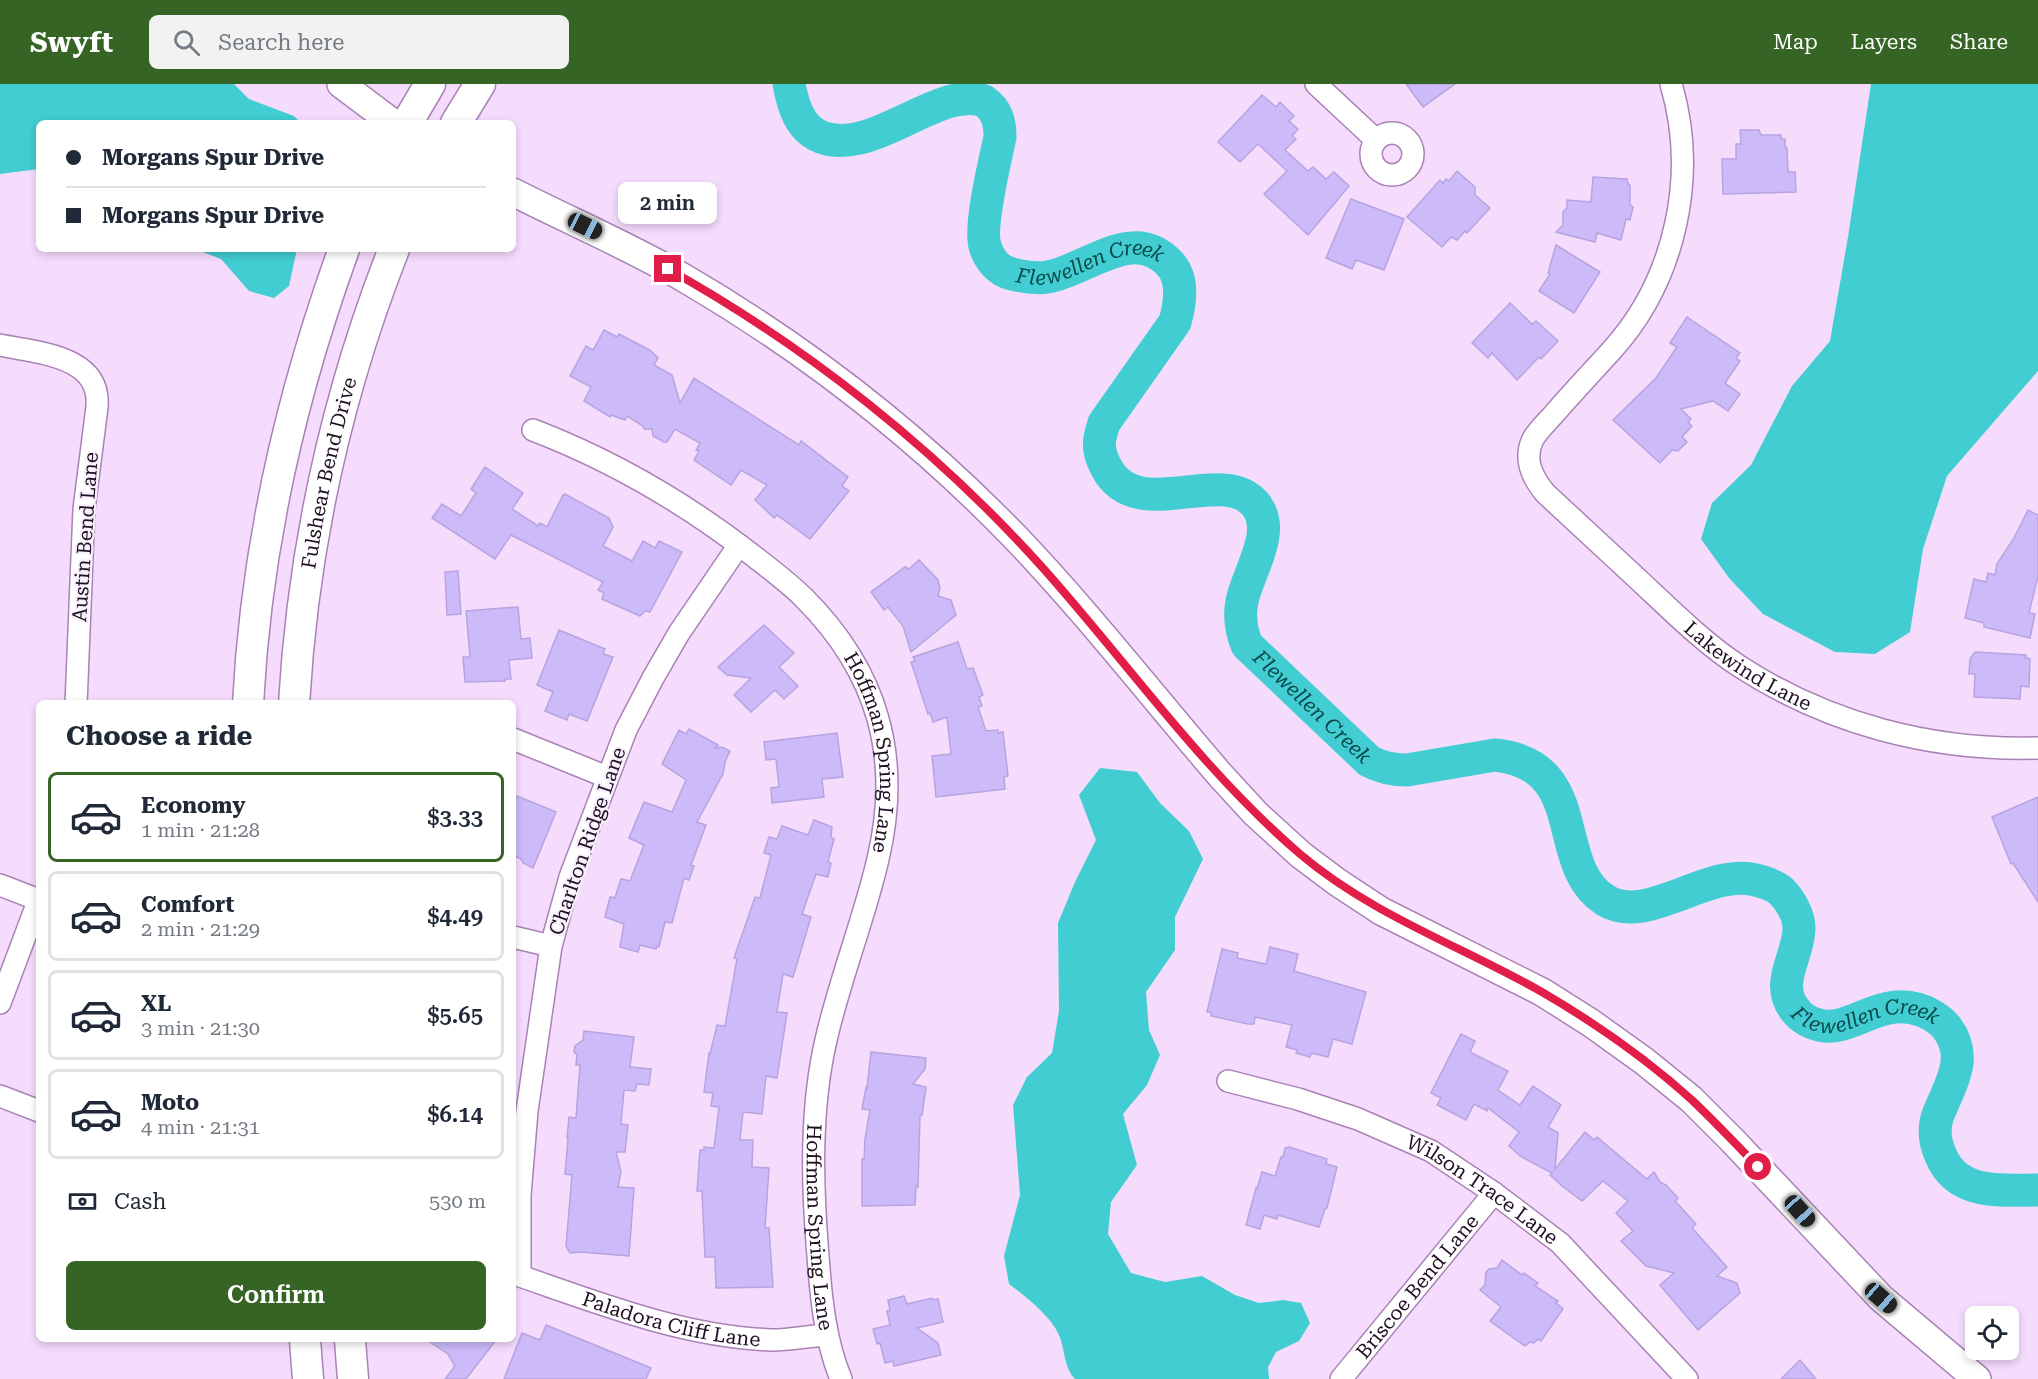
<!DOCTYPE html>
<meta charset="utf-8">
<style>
body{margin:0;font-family:"Roboto Serif",serif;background:#f2f2f3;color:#1f2937;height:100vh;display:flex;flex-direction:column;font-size:22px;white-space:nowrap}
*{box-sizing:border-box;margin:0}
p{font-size:20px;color:#747a83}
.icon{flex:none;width:33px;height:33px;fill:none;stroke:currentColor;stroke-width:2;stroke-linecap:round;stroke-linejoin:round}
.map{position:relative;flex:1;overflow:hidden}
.drawer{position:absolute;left:36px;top:616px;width:480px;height:642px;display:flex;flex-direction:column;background:#fff;border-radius:9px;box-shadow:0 3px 9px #0003}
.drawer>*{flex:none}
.hud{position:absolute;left:36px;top:36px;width:480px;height:132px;border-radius:9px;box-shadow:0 3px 9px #0003;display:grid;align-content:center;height:132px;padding:0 30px;background:#fff}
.controls{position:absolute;left:1965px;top:1222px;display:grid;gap:12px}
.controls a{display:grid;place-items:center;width:54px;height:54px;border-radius:9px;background:#fff;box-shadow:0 3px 9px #0003;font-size:30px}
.end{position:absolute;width:27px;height:27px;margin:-14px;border:8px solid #e11d48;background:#fff;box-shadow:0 0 0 3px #fff}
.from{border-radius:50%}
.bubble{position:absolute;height:42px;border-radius:9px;background:#fff;box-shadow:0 3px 9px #0003;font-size:20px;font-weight:600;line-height:42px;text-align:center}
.car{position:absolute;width:18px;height:36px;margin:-18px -9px;border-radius:8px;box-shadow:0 0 4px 2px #0007;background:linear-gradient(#222 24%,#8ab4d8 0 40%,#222 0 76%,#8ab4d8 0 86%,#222 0)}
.hud b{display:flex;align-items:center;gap:21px;height:57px;font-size:22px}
.hud b+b{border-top:2px solid #e0e1e3}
.hud i{width:15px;height:15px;background:#1f2937}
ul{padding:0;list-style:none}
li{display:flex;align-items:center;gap:18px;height:90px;margin:0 12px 9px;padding:0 18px;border:3px solid #e0e1e3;border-radius:9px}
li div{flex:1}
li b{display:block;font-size:22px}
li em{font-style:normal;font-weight:600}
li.current{border-color:#356424}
li>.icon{width:54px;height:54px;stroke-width:1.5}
h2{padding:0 30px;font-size:27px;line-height:72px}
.pay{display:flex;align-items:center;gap:15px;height:66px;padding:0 30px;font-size:22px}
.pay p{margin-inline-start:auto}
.action{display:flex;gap:12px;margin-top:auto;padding:12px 30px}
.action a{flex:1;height:69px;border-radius:9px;background:#356424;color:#fff;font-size:24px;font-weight:600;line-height:69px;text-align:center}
header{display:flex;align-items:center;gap:36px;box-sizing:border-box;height:84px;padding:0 30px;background:#356424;color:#fff}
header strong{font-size:28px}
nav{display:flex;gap:33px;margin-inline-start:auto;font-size:21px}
.search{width:420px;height:54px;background:#f2f2f3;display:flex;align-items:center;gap:15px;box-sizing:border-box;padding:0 21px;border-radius:9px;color:#747a83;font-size:22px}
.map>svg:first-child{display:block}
.water{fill:#41cdd1}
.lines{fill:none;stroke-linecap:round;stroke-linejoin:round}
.river{stroke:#41cdd1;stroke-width:33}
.building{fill:#cdbaf8;stroke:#b6a4e0;stroke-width:1.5}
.minor-casing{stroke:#a982b6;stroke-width:24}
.tertiary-casing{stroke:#a982b6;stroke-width:30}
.secondary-casing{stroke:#a982b6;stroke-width:33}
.minor{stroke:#fff;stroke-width:21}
.tertiary{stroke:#fff;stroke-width:27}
.secondary{stroke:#fff;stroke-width:30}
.route{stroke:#e11d48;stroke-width:8}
.labels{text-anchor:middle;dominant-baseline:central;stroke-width:4.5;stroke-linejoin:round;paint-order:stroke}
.street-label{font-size:20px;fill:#1e0f22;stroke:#f8f0fb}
.water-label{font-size:21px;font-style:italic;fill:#0b494b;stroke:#f8f0fb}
</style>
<header>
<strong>Swyft</strong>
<div class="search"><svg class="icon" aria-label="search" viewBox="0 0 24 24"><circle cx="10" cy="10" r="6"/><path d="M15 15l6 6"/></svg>Search here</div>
<nav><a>Map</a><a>Layers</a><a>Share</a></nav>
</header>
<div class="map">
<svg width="2038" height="1295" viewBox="0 0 2038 1295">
<rect width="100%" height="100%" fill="#f5dcfd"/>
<g class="water">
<polygon points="0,0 234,0 249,15 294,32 301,39 39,39 39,85 0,90"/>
<polygon points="1871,0 2038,0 2038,287 1947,392 1923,465 1910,548 1875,570 1835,568 1763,530 1729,494 1701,455 1712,419 1751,381 1792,302 1830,257 1848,153"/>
<polygon points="195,165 297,165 289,202 274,214 249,207 221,175"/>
<path d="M1100,684L1137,688L1160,719L1189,747L1203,775L1175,833V866L1146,908L1149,946L1160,971L1147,1001L1123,1030L1137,1081L1111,1118L1108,1150L1131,1189L1165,1198L1202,1192L1235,1211L1259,1219L1283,1216L1301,1219L1310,1239L1299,1257L1276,1268L1268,1283L1269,1295H1075C1064,1284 1065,1265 1059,1251C1051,1232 1024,1211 1009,1200L1004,1172L1020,1111L1013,1021L1027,993L1052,969L1059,927L1058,839L1075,798L1096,756L1079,711Z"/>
</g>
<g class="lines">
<path class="river" id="s1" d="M789,0C793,21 799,44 821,53C874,73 939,0 984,17C997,26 1000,38 1000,53C995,77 979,142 985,162C989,175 998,187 1012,190C1024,193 1035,195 1048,193C1088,186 1134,139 1171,181C1184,197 1180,220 1175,238L1104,339C1098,357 1097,366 1106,383C1137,443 1223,379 1256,421C1277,448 1248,488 1242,517C1239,533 1241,547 1247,561L1369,677C1382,684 1393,686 1407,686L1495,671C1591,681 1549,780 1605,816C1645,842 1704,787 1751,795C1761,797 1773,800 1781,807C1790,816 1799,831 1799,844C1799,873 1773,900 1796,927C1801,934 1811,939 1819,941C1850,949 1877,914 1917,925C1928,928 1940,935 1947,944C1970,975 1949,1002 1938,1031C1933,1045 1935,1059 1941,1072C1958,1112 2002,1106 2038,1106"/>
</g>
<g class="building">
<polygon points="1406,0 1455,0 1423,23"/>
<polygon points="1262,11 1276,23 1280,18 1294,32 1289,37 1298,45 1292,52 1296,55 1285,66 1308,87 1313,83 1326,95 1334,88 1349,102 1308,151 1264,110 1287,87 1258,60 1240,78 1218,58"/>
<polygon points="1740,46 1759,46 1761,51 1781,51 1781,55 1785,55 1785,63 1787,64 1788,88 1795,88 1796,108 1723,110 1722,75 1736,75 1736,60 1741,60"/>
<polygon points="1457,87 1475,103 1475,111 1490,124 1467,149 1465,147 1457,156 1451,153 1442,163 1407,133 1440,96 1443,99 1446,95 1449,97"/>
<polygon points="1593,93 1627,95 1628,100 1630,101 1630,121 1633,123 1630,136 1626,135 1621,156 1597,149 1595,158 1556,148 1563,141 1563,128 1567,124 1567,116 1591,118"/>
<polygon points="1351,115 1404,135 1384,186 1356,176 1352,185 1326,174"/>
<polygon points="1556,161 1600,188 1574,229 1539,207 1550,190 1548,189"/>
<polygon points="1510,219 1532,240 1536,237 1558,257 1541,275 1539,273 1517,296 1492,269 1488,274 1472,259"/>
<polygon points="1687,233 1740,269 1736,274 1740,277 1725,299 1740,310 1728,327 1713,317 1681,325 1691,335 1688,338 1692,342 1682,353 1687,358 1678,367 1672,366 1660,379 1613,336 1656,294 1677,263 1670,259"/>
<polygon points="604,246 617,253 619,250 650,266 658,274 654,281 672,291 680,319 694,294 799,361 801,357 848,393 842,402 849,407 810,455 777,431 774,434 755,416 767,401 741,386 731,401 694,376 699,367 696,366 700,359 675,345 667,358 664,358 653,352 652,345 644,345 643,342 627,332 625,336 611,331 610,333 584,317 591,303 570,292 586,262 593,266"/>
<polygon points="485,383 523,409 512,425 538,442 540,439 547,443 563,411 565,410 609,434 613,443 603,462 632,477 643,457 655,464 659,457 682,468 650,528 645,527 640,532 602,515 604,509 598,506 603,498 511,451 495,475 432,434 442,420 461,432 476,409 471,405"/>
<polygon points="2028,426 2038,431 2038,492 2029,529 2035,530 2030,554 1984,543 1984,539 1965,534 1974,495 1986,498 1988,489 1995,491 1997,480 2014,454"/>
<polygon points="919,476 938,496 940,503 938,512 951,516 956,531 911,568 903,542 888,523 884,526 871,508 905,483 909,485"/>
<polygon points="458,487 461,530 447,531 445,488"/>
<polygon points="518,523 521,555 530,554 532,574 509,576 511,595 505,595 505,597 465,598 463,573 470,573 466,527"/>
<polygon points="764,541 794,569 779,583 798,602 784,615 775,606 751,628 734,611 751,594 727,591 718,583"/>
<polygon points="559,546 605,565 603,570 613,573 587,637 569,630 567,636 545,627 553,608 537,601"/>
<polygon points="958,558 967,585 973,584 983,611 979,613 982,622 978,623 986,647 998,646 998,649 1003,648 1008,692 1004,693 1005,705 936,713 932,672 951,670 947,633 933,638 930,629 928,630 911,578 915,577 913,573"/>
<polygon points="1975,568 2026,571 2025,573 2030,575 2029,603 2021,602 2020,615 1974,613 1975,590 1969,590 1970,575"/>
<polygon points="689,645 718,661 715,664 722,663 730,667 725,678 723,690 697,738 706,741 691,781 694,782 689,796 684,794 672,839 665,838 659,863 657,862 656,865 640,861 638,868 620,863 624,840 605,833 610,813 615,814 621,795 630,797 644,761 629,754 644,718 672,728 686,696 662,680 679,646 686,650"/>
<polygon points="837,649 843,693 822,695 824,713 772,719 771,704 779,703 776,675 766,676 764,658"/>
<polygon points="517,712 556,728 533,784 523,779 521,775 513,771 513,723"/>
<polygon points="2038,713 2038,818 2013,779 2011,780 1992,733"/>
<polygon points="814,736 832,743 831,753 834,755 828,778 831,779 828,793 816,790 802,830 811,833 793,893 783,890 777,928 787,929 777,994 766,992 762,1030 743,1028 740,1056 753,1056 752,1083 769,1084 765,1144 769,1144 773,1203 716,1204 715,1173 705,1173 702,1107 697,1107 700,1066 704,1066 704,1063 714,1064 719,1023 711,1022 713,1009 704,1008 709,969 710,970 717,941 725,942 737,875 734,874 755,813 760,814 771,771 764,769 769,753 777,755 782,742 808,751"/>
<polygon points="1270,863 1298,870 1294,887 1366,908 1352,960 1333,955 1328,973 1311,969 1310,973 1296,969 1297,966 1286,963 1292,941 1255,933 1254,940 1248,940 1211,932 1211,928 1207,928 1222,865 1238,869 1237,874 1266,880"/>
<polygon points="584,947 634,953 630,983 651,985 649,1001 637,1000 635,1007 624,1006 621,1040 628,1041 625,1068 616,1068 621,1088 618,1103 634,1104 629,1172 580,1168 570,1169 566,1162 572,1091 565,1090 568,1054 567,1054 569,1033 576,1034 580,981 576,981 577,971 574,968 575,962 583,956"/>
<polygon points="1461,950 1475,957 1470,968 1508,987 1498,1006 1520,1021 1533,1002 1561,1021 1548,1043 1558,1049 1555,1085 1585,1048 1594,1056 1597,1053 1647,1095 1654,1088 1660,1098 1666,1101 1678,1114 1675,1117 1696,1140 1692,1144 1727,1183 1717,1192 1737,1199 1740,1209 1698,1246 1660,1201 1674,1189 1646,1182 1621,1157 1633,1147 1616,1129 1628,1117 1603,1097 1582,1117 1562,1102 1550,1091 1552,1089 1520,1072 1509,1062 1519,1048 1488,1024 1487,1027 1474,1020 1466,1036 1437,1021 1441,1014 1431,1009"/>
<polygon points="871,968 926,974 925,985 913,1000 926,1003 922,1031 920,1031 918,1103 916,1102 915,1121 862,1122 862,1075 864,1075 865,1055 870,1026 862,1025 866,1003 867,1004"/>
<polygon points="1289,1063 1327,1075 1326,1080 1337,1083 1327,1124 1325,1125 1319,1143 1278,1131 1277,1135 1264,1131 1260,1145 1246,1141 1256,1104 1257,1105 1262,1088 1275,1092 1281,1073 1283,1073 1285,1064"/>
<polygon points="1502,1176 1522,1191 1524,1189 1538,1199 1535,1202 1558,1217 1556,1219 1563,1225 1541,1257 1538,1255 1534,1259 1530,1258 1525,1262 1490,1237 1501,1223 1480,1206 1485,1201 1486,1188 1489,1185 1497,1184"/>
<polygon points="904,1212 907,1220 932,1214 933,1216 938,1215 943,1238 917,1244 938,1259 941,1271 894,1282 893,1277 885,1279 880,1259 877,1260 873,1245 890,1241 887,1227 890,1227 888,1216"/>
<polygon points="546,1241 651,1284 646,1295 504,1295 522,1249 540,1256"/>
<polygon points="427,1256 496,1256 466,1295 445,1295 455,1282 448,1270"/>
<polygon points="1800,1276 1816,1295 1781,1295"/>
</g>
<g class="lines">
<defs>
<g id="minor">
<polyline points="1316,0 1376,56"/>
<path id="s2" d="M1671,0C1698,91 1676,195 1612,266C1593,287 1573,308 1554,330C1547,338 1538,346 1533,355C1523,375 1532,393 1545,409C1577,439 1610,469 1642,499C1673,528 1704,559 1739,582C1828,640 1932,667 2038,664"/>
<circle cx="1392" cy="70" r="21"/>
<path d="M0,261C37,269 101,271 97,323L84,425L76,620"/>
<path id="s3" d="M533,346C611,376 685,419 751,470C769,484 788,498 804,514C878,588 902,673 878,775C864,836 840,894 826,956C810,1025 812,1101 818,1172C821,1214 825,1256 841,1295"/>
<path id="s4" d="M739,461L679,549L653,594L626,646L570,793L551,862L527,1027L520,1111V1192C601,1220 685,1253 772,1256C790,1256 809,1252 827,1251"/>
<polyline points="513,655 607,693"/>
<polyline points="0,801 39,816"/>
<polyline points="513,853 551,862"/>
<polyline points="0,919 39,815"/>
<path id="s5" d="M1228,997L1298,1015L1358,1035L1431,1067L1494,1109L1560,1159L1687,1295"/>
<polyline points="0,1012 39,1027"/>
<path id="s6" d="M1341,1295L1494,1109"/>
</g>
<g id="tertiary">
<polyline points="341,0 393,39"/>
<path d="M513,108C570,137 629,162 684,194C804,264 917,352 1014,452C1087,528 1152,612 1221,692L1256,730L1301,771L1337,798L1381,827L1542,908L1591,939L1644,977L1691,1015L1733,1057L1881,1214L1977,1295"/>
</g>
<g id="secondary">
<polyline points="407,39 430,0"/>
<polyline points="456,39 480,0"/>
<path d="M248,620C256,464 291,311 344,165"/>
<path id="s7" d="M294,620C303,464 337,310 394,165"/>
<polyline points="305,1256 308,1295"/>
<polyline points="350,1256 353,1295"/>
</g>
</defs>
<use href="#minor" class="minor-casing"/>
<use href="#tertiary" class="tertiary-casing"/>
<use href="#secondary" class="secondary-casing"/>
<use href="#minor" class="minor"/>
<use href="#tertiary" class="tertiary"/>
<use href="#secondary" class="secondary"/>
</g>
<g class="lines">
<path class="route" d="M668,185C806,262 936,365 1042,483C1127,578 1202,686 1300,770C1372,831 1461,862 1542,908C1595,939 1648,976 1693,1017C1715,1038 1737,1061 1758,1083"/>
</g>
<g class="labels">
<g class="street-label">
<text stroke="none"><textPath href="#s7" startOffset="234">Fulshear Bend Drive</textPath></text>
<text transform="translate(85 453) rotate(-86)">Austin Bend Lane</text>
<text stroke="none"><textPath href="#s2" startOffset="730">Lakewind Lane</textPath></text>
<text stroke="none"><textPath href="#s3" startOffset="496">Hoffman Spring Lane</textPath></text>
<text transform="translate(587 757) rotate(-71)">Charlton Ridge Lane</text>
<text stroke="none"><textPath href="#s5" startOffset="279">Wilson Trace Lane</textPath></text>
<text stroke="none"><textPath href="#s3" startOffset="982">Hoffman Spring Lane</textPath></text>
<text stroke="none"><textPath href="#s6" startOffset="120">Briscoe Bend Lane</textPath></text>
<text stroke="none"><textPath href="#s4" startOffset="936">Paladora Cliff Lane</textPath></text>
</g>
<g class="water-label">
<text stroke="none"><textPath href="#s1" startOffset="510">Flewellen Creek</textPath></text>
<text stroke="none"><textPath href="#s1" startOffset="1228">Flewellen Creek</textPath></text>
<text stroke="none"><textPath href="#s1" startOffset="2019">Flewellen Creek</textPath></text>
</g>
</g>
</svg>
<div class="controls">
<a><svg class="icon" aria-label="locate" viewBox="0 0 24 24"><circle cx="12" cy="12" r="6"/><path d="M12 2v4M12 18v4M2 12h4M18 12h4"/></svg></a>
</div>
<i class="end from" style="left:1758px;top:1083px"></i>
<i class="end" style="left:668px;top:185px"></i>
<div class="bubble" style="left:618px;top:98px;width:99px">2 min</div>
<i class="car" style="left:585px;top:142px;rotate:116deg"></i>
<i class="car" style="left:1800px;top:1127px;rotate:138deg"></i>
<i class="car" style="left:1881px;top:1214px;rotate:131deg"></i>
<div class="hud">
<b><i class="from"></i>Morgans Spur Drive</b>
<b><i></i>Morgans Spur Drive</b>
</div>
<section class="drawer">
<h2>Choose a ride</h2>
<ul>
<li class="current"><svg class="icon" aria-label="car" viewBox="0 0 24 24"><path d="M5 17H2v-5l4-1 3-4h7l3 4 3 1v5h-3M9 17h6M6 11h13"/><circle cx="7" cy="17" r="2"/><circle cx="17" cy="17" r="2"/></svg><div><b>Economy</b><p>1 min · 21:28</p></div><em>$3.33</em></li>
<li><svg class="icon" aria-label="car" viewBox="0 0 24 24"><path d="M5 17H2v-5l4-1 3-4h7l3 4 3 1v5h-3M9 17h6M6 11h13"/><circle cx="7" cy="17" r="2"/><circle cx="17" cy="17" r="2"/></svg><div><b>Comfort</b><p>2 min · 21:29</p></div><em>$4.49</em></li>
<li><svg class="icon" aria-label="car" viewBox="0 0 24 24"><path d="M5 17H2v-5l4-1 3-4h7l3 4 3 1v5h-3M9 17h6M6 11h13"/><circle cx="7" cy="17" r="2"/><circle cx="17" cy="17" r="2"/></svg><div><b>XL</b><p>3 min · 21:30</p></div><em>$5.65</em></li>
<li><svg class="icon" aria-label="car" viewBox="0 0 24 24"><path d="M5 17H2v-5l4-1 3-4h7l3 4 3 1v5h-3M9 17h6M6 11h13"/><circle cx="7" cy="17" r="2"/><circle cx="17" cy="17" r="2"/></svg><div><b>Moto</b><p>4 min · 21:31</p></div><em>$6.14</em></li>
</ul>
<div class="pay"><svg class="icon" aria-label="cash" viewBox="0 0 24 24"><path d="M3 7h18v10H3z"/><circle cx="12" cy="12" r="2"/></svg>Cash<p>530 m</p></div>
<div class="action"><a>Confirm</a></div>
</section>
</div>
